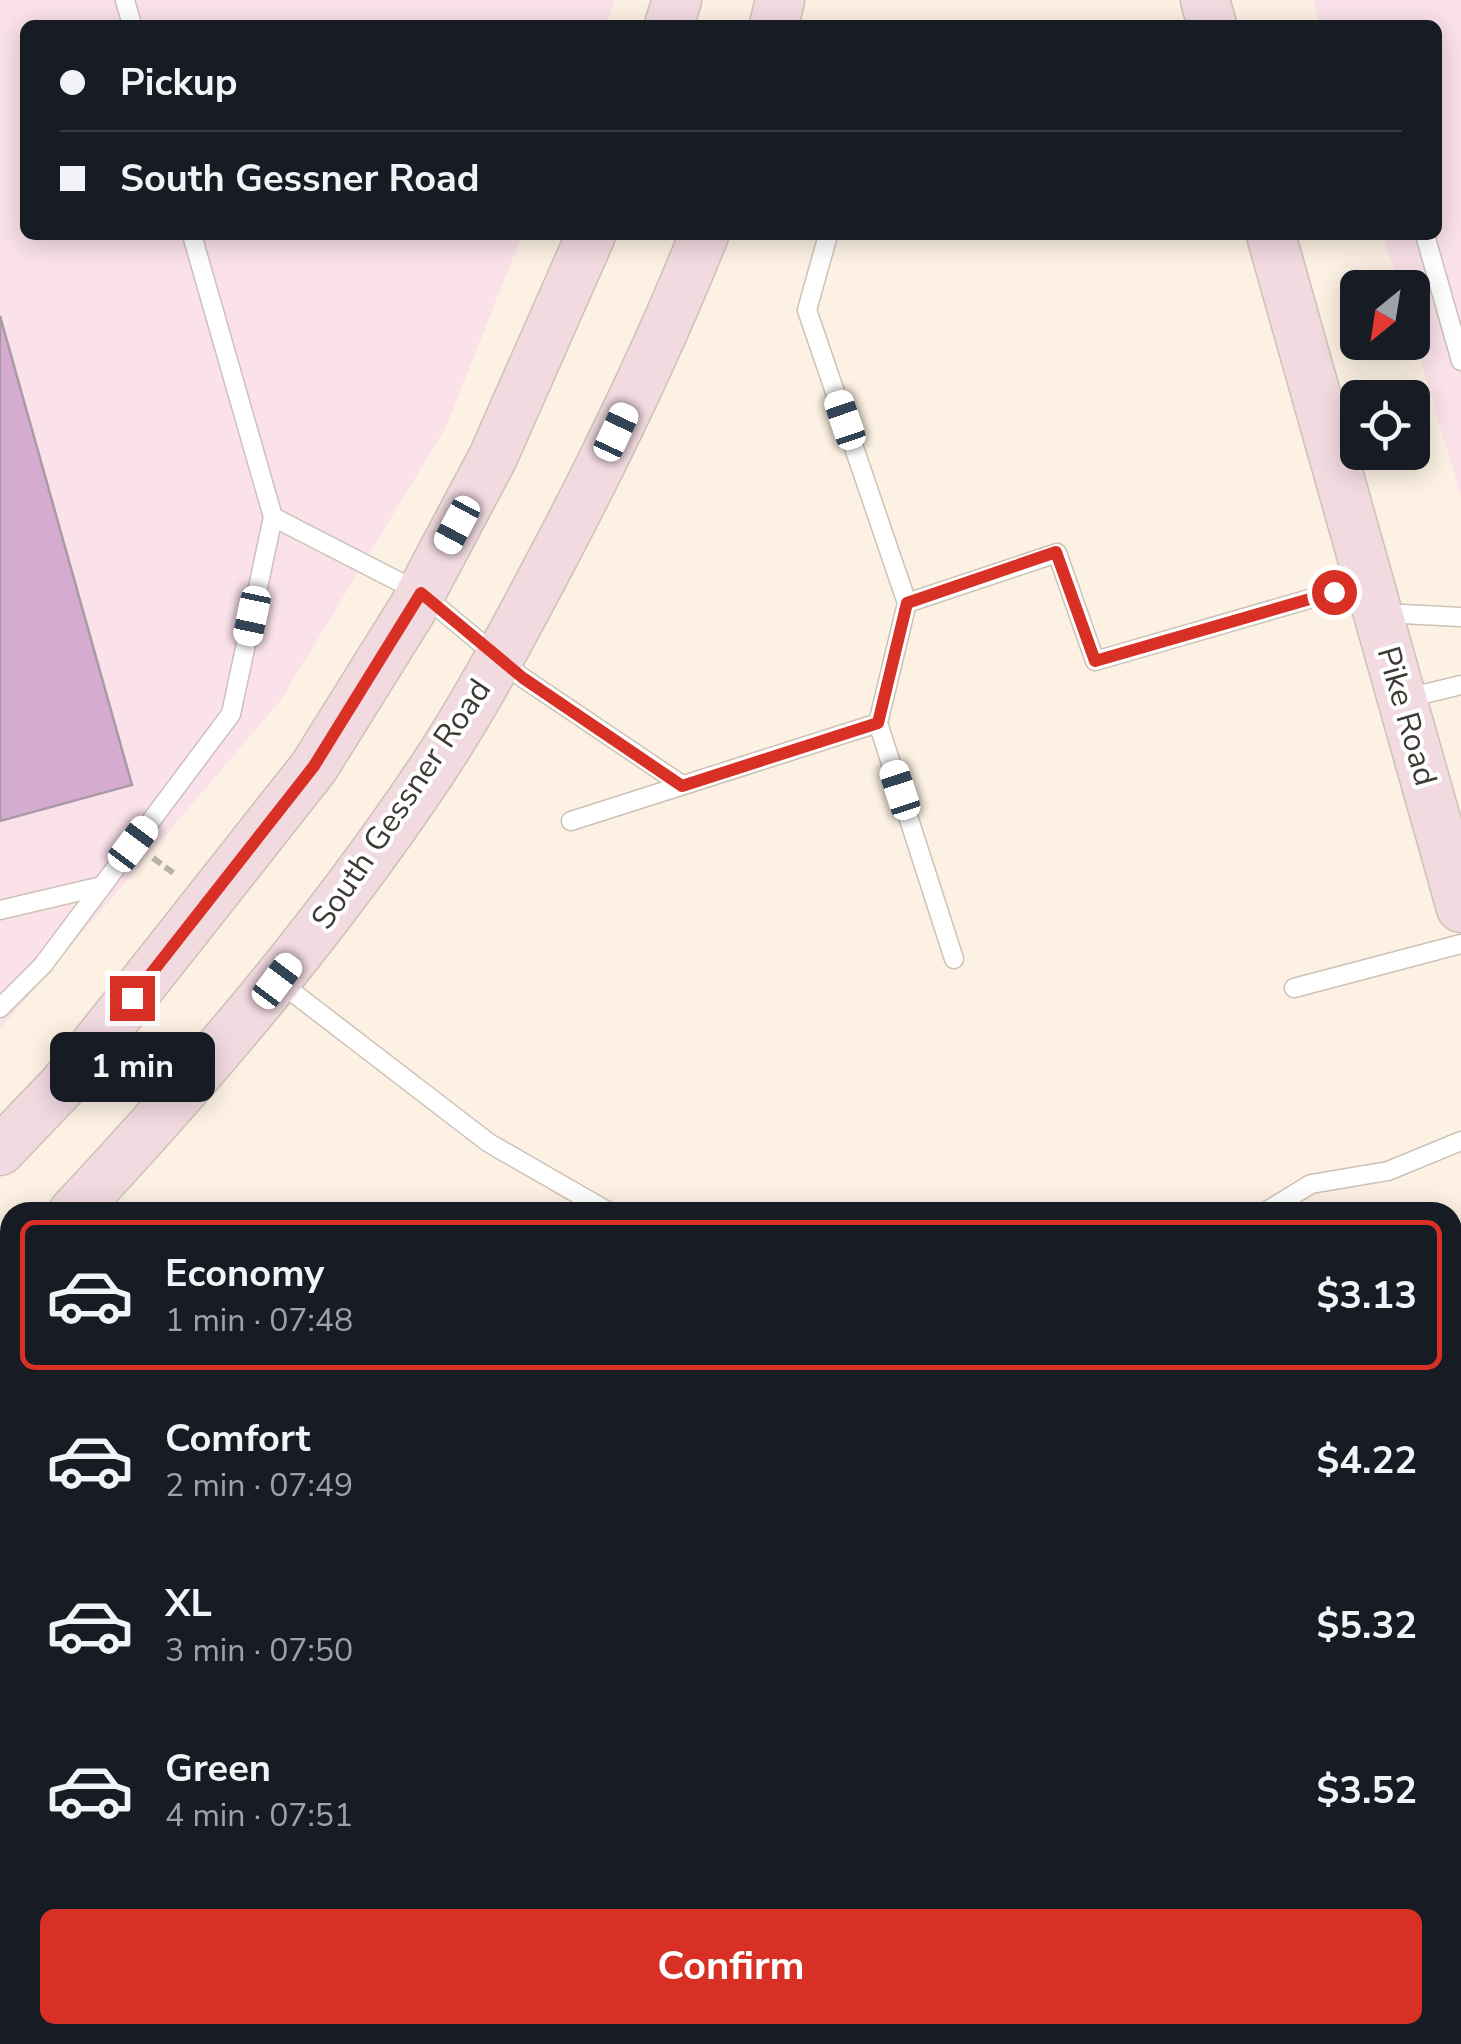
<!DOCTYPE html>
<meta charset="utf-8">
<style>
body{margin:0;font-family:"Nunito Sans",sans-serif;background:#242831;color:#f1f3f6;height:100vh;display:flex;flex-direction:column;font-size:38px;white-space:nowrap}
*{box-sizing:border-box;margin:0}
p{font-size:32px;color:#9ea1a6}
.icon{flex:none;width:55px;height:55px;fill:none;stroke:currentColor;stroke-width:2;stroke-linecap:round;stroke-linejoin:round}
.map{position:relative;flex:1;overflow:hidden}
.panel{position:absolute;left:0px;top:1202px;width:1462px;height:842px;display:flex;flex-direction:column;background:#171b24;border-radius:30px 30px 0 0;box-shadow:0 5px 25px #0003}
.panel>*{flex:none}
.hud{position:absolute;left:20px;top:20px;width:1422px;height:220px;border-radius:15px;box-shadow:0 5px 25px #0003;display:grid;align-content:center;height:220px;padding:0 40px;background:#171b24}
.needle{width:65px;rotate:210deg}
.fabs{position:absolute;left:1340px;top:270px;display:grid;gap:20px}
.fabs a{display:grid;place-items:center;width:90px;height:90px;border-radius:15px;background:#171b24;box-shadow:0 5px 25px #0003;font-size:50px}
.end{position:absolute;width:45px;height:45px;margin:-22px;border:12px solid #d93025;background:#fff;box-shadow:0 0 0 5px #fff}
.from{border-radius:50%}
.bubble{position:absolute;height:70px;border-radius:15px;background:#171b24;box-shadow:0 5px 25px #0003;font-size:32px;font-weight:700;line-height:70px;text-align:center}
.car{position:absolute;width:30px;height:60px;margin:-30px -15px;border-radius:12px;box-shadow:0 0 8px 2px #0007;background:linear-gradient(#fff 24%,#345 0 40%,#fff 0 76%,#345 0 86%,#fff 0)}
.hud b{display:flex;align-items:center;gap:35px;height:95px;font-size:38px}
.hud b+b{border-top:2px solid #363941}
.hud i{width:25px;height:25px;background:#f1f3f6}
ul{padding:18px 0 0;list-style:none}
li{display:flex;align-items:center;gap:30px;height:150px;margin:0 20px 15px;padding:0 20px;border:5px solid transparent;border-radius:15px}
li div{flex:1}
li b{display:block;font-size:38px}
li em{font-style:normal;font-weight:700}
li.current{border-color:#d93025}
li>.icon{width:90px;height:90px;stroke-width:1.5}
.cta{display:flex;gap:20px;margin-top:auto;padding:20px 40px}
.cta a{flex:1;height:115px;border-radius:15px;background:#d93025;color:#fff;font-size:40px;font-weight:700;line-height:115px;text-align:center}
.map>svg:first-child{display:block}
.industrial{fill:#fae1ea}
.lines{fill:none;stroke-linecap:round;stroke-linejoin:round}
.stream{stroke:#5f8395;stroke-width:11}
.building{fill:#d6abd0;stroke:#a89ba6;stroke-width:2.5}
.lane-casing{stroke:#cdc2b5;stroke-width:21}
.secondary-casing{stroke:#cdc2b5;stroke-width:51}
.path{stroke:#bab1a6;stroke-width:6;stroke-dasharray:10 5;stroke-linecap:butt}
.lane{stroke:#fff;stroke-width:18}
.secondary{stroke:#f2dae1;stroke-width:48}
.route{stroke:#d93025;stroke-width:12}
.labels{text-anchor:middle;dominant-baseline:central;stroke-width:8;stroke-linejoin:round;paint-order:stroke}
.street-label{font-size:32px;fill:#3d3933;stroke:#fff}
</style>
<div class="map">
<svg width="1461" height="2044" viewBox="0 0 1461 2044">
<rect width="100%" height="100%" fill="#fcf1e3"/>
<g class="industrial">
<polygon points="0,0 615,0 605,25 25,25 25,235 522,235 446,427 281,700 0,1029"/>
<polygon points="1313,0 1461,0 1461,496 1413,334 1412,288 1399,287 1383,235 1438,235 1438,25 1320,25"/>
</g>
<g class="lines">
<g class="stream">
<polyline points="1452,1891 1461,1888"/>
<polyline points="864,2044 898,2035"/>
</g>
</g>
<polygon class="building" points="0,316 132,785 0,821"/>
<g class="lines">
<defs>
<g id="lane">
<polyline points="125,0 132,25"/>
<polyline points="192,235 273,517 421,593 523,678 682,785"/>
<polyline points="828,235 807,310 907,603 1057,553 1095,661 1368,582"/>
<polyline points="1425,235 1461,361"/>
<polyline points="1383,613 1461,617"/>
<polyline points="1403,699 1461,685"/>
<polyline points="878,723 954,959"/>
<polyline points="571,821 878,723 907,603"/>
<polyline points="0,910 102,886"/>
<polyline points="278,981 489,1143 609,1212"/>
<polyline points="1294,988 1461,944"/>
<polyline points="0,1008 43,965 231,714 273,517"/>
<polyline points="1265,1212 1311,1184 1388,1171 1461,1141"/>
</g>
<g id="secondary">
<polyline points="1205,0 1212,25"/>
<polyline points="669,25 677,0"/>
<polyline points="774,25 780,0"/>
<polyline points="1271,235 1461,908"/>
<polyline points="0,1151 63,1085 314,767 413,608 493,457 591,235"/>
<path d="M73,1212C202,1074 324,931 430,773C477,702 517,626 557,550C611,447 661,343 704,235"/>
<polyline points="0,1290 10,1280"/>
</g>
</defs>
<use href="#lane" class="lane-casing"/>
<use href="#secondary" class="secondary-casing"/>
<g class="path">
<polyline points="153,858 176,875"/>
<polyline points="1452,1970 1461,1968"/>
<polyline points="1172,2044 1206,2035"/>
</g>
<use href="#lane" class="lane"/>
<use href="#secondary" class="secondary"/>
</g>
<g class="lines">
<polyline class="route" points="132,998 314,766 421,593 523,678 682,786 878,723 907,603 1056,552 1095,661 1334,592"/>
</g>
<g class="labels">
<g class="street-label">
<text transform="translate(1407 716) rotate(74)">Pike Road</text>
<text transform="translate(401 804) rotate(-56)">South Gessner Road</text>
</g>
</g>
</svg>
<div class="fabs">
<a><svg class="needle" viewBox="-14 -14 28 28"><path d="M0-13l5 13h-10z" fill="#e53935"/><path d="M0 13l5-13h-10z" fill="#9ea1a6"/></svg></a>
<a><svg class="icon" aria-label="locate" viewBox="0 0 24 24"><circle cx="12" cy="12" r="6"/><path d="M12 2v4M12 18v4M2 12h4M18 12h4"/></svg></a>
</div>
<i class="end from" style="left:1334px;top:592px"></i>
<i class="end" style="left:132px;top:998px"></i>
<div class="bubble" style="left:50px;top:1032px;width:165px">1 min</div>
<i class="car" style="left:845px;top:420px;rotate:341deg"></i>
<i class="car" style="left:616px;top:432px;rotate:25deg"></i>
<i class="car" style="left:457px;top:525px;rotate:208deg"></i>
<i class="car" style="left:252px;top:616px;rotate:192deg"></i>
<i class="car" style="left:900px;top:790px;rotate:342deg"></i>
<i class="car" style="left:133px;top:844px;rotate:37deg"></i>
<i class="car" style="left:277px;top:981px;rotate:37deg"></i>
<div class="hud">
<b><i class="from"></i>Pickup</b>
<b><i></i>South Gessner Road</b>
</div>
<section class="panel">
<ul>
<li class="current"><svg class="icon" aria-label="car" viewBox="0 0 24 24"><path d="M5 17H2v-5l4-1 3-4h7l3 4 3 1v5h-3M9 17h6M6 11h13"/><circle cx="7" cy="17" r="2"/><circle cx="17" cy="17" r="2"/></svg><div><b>Economy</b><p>1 min · 07:48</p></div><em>$3.13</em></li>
<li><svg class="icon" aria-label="car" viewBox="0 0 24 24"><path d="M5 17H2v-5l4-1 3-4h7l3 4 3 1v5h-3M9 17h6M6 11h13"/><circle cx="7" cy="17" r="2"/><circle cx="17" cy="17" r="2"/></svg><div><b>Comfort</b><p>2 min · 07:49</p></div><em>$4.22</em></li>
<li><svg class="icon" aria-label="car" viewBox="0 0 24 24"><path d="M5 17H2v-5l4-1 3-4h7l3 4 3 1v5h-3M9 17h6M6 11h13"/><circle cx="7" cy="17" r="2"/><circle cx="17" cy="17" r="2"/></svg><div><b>XL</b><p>3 min · 07:50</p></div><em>$5.32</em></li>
<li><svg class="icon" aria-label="car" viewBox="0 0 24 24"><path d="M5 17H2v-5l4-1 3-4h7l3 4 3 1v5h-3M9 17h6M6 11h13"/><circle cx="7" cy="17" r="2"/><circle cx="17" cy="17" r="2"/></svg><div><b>Green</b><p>4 min · 07:51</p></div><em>$3.52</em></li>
</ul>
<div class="cta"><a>Confirm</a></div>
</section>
</div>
